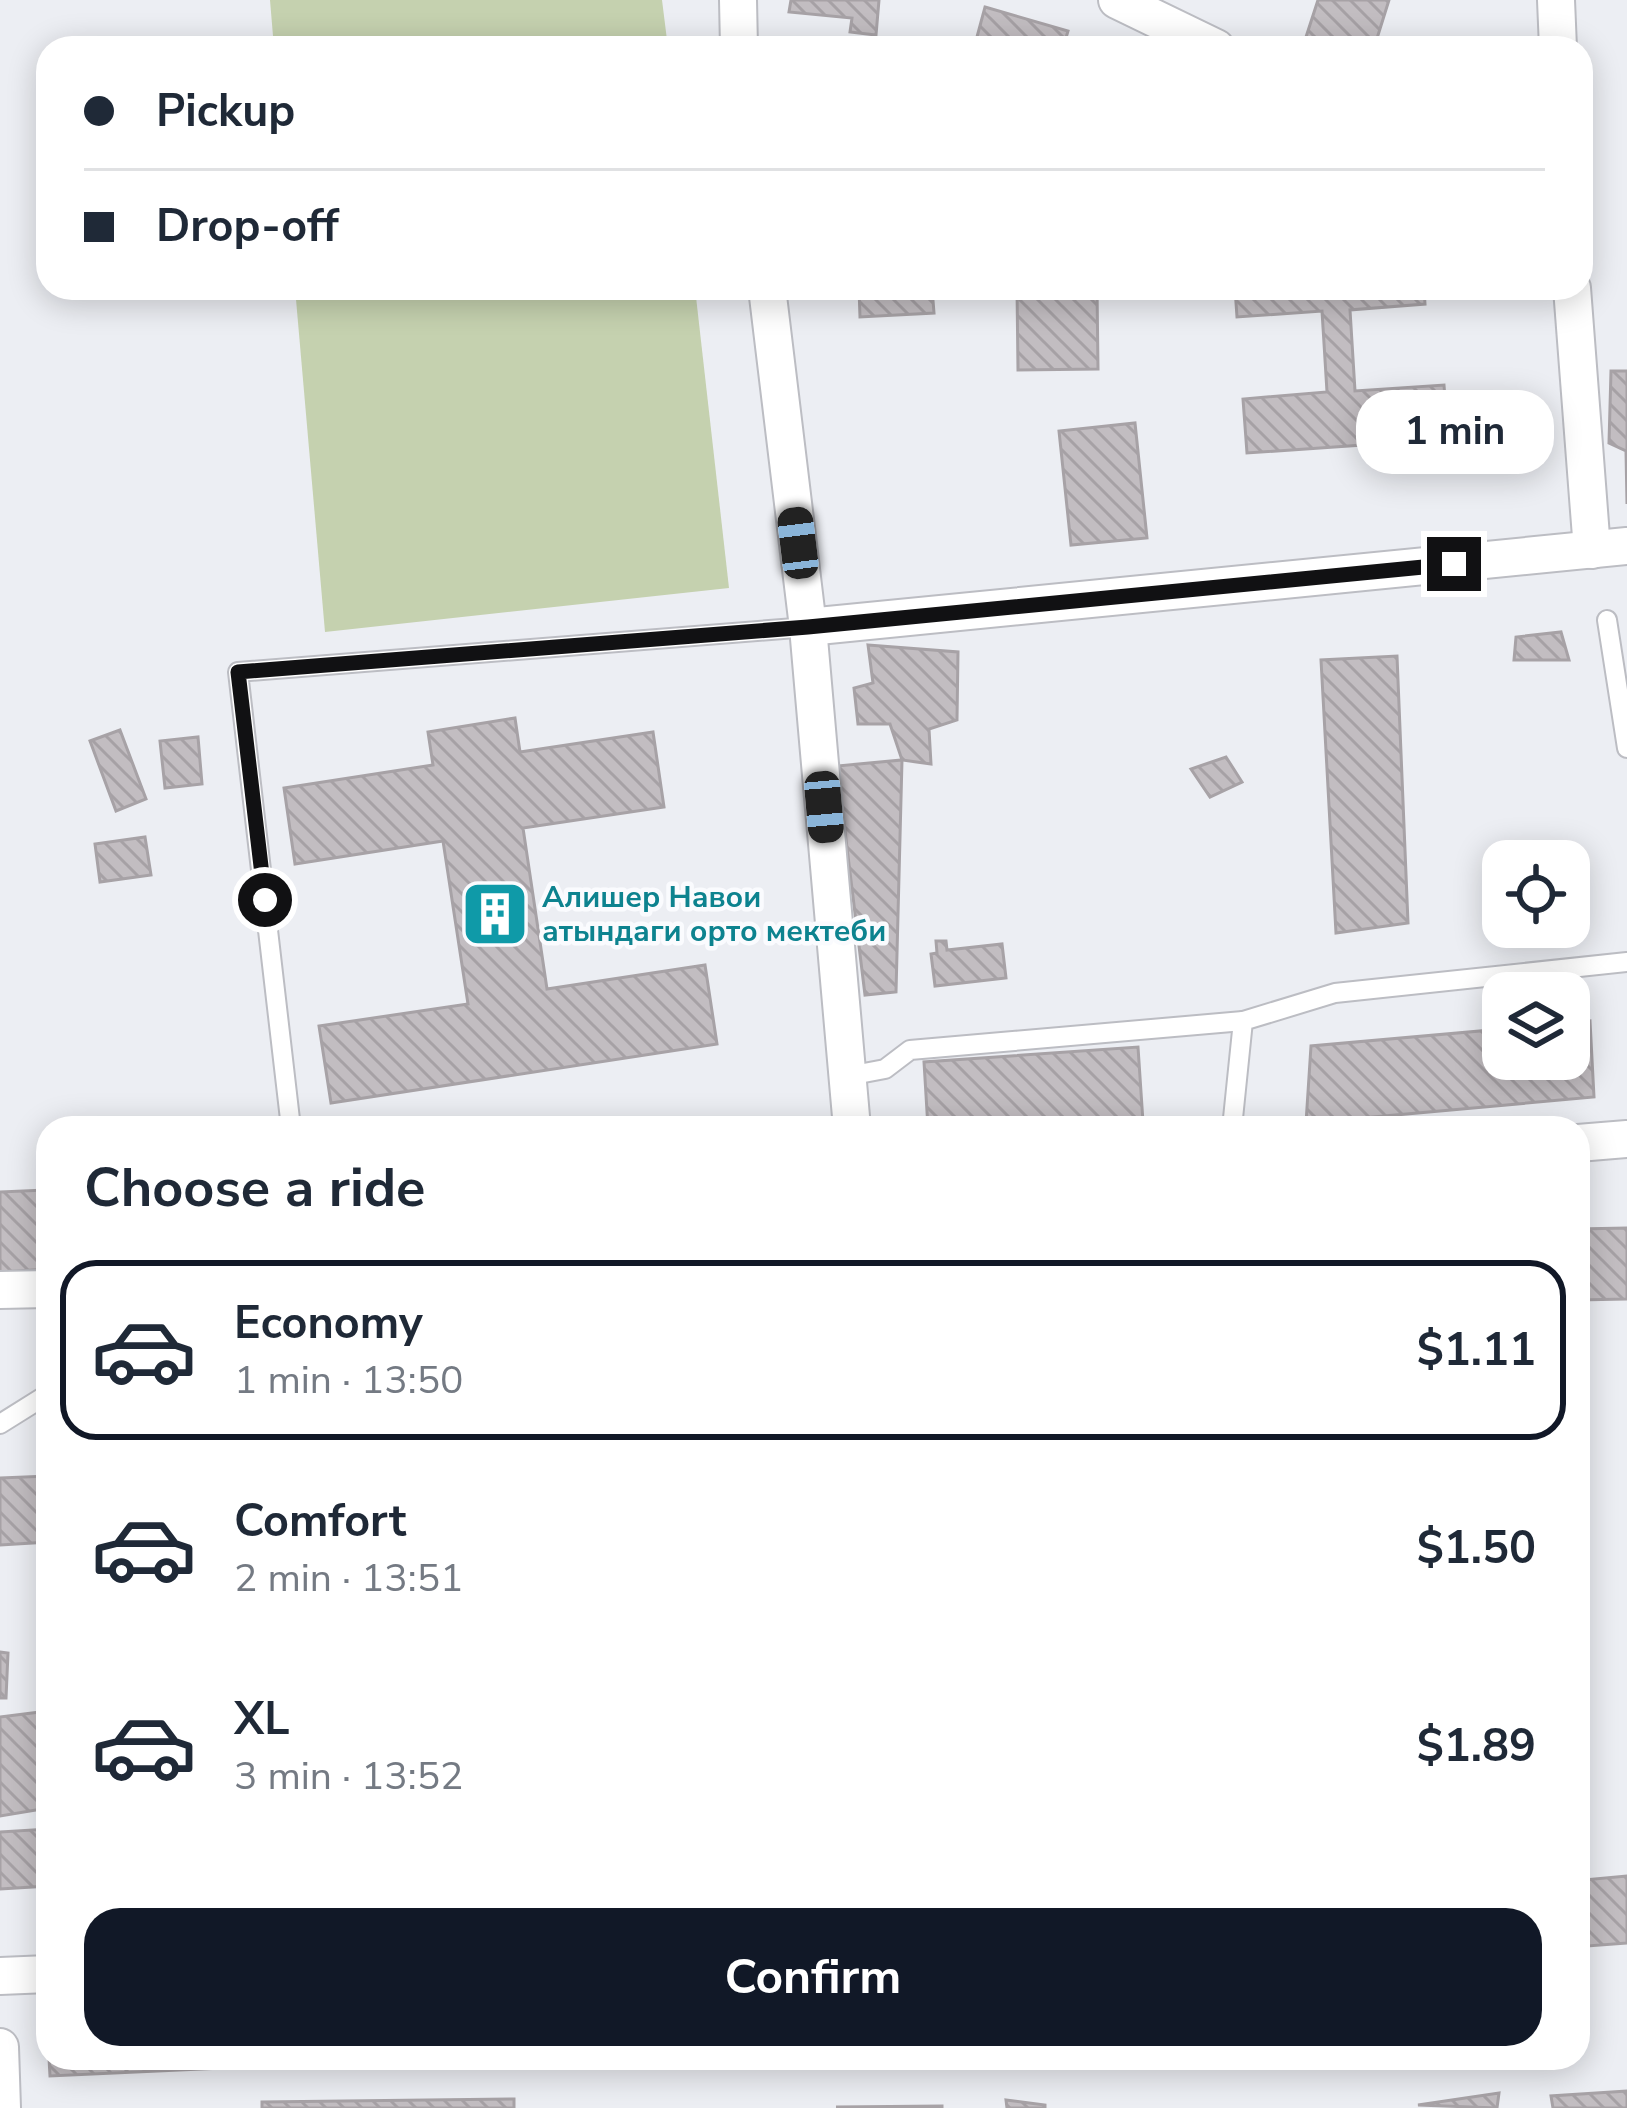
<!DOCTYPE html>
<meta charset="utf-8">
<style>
body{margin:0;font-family:"Nunito Sans",sans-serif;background:#f2f2f3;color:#1f2937;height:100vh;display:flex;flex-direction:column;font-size:45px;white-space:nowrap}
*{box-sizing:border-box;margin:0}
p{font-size:39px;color:#747a83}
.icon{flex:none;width:66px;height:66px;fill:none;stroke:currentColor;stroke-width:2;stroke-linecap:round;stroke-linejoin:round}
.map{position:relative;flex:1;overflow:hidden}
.details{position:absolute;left:36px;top:1116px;width:1554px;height:954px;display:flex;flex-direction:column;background:#fff;border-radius:36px;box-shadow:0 6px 30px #0003}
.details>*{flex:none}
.hud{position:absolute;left:36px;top:36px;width:1557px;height:264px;border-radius:36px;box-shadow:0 6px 30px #0003;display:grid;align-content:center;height:264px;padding:0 48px;background:#fff}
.buttons{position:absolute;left:1482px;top:840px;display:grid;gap:24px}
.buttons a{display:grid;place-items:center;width:108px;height:108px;border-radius:24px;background:#fff;box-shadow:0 6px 30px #0003;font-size:60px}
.end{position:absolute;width:54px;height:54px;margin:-27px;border:15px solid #111113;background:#fff;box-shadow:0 0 0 6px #fff}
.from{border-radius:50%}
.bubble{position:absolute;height:84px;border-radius:36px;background:#fff;box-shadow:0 6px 30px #0003;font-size:39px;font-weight:700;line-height:84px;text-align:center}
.car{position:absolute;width:36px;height:72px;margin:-36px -18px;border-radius:15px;box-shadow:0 0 9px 3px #0007;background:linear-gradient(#222 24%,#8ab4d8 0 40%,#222 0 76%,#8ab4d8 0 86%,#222 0)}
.hud b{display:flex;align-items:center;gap:42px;height:114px;font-size:45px}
.hud b+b{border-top:3px solid #e0e1e3}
.hud i{width:30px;height:30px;background:#1f2937}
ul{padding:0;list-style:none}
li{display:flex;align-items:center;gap:36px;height:180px;margin:0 24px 18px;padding:0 24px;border:6px solid transparent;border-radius:36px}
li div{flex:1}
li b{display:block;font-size:45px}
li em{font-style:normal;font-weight:700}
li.selected{border-color:#111827}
li>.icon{width:108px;height:108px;stroke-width:1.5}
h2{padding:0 48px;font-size:54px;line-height:144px}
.button{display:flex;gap:24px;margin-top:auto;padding:24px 48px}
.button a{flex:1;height:138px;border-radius:36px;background:#111827;color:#fff;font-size:48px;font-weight:700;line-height:138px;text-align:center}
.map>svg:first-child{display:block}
.green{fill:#c5d1af}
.building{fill:url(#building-back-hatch);stroke:#a7a2a6;stroke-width:3}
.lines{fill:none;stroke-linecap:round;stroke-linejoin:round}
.lane-casing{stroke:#bcbdc3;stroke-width:22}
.street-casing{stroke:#bcbdc3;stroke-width:40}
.lane{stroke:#fff;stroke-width:18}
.street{stroke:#fff;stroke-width:36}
.route{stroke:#111113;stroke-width:15}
.labels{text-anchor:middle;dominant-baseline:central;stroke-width:9;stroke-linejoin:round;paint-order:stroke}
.culture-label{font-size:30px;font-weight:bold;fill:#0d838f;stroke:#fafbfe;text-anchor:start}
</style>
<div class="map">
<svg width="1627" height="2108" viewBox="0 0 1627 2108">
<defs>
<pattern id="building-back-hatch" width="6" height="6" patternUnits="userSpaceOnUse" patternTransform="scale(3)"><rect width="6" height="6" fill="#c2bdc1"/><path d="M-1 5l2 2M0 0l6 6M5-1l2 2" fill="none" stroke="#a6a1a5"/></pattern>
</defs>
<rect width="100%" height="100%" fill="#eceef3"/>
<g class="green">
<polygon points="270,0 662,0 668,48 274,48"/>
<polygon points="295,288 695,288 729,588 325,632"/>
</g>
<g class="building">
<polygon points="791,0 879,0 876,35 850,32 852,18 789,12"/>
<polygon points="1318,0 1389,0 1374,48 1341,48 1306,37"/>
<polygon points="985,7 1068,31 1063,48 974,48"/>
<polygon points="859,288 932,288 934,313 860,317"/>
<polygon points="1017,288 1097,288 1098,369 1018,370"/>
<polygon points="1235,288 1424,288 1425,304 1350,310 1355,391 1444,385 1448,439 1247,453 1243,399 1327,392 1322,311 1237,317"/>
<polygon points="1611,371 1627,371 1627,504 1626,451 1609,443"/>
<polygon points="1135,423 1147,538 1071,545 1059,431"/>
<polygon points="1561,632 1569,660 1514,660 1516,637"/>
<polygon points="868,645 958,652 957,720 929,729 931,764 902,760 890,724 858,724 854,688 873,683"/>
<polygon points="1397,656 1408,923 1336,933 1321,660"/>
<polygon points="515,718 520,752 653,732 664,807 523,828 547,989 705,965 717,1044 331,1103 319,1026 468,1004 443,841 295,864 284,788 433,765 428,732"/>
<polygon points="120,730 146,799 116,811 90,741"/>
<polygon points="198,737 202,784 165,788 160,741"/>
<polygon points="1226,757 1242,782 1210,797 1191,769"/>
<polygon points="902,760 896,992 865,995 837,766"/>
<polygon points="145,837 151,875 100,882 95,844"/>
<polygon points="936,941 946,941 947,950 1002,944 1006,978 935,986 931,954 937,953"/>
<polygon points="1590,1021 1594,1097 1306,1123 1311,1046 1503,1029 1503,1059 1569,1059 1569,1023"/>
<polygon points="1138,1047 1143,1122 928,1128 924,1062"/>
<polygon points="45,1190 48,1269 0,1272 0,1192"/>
<polygon points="1627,1228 1627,1299 1578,1300 1578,1229"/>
<polygon points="48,1476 48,1542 0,1545 0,1478"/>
<polygon points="0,1652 8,1653 6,1698 0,1698"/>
<polygon points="48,1711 48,1808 0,1816 0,1717"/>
<polygon points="48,1829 48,1886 0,1889 0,1832"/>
<polygon points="1627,1876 1627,1943 1588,1946 1583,1880"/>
<polygon points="49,2058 291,2058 291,2065 50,2076"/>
<polygon points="1627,2091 1627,2108 1553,2108 1551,2096"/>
<polygon points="1499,2093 1497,2108 1418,2105"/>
<polygon points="514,2099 514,2108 262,2108 262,2102"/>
<polygon points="1006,2100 1045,2105 1045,2108 1007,2108"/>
<polygon points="942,2106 942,2108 836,2107"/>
</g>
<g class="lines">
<defs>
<g id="lane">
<polyline points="1607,620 1627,748"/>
<polyline points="848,1076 885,1069 910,1050 1243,1021"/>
<polyline points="291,1128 238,672 808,627"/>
<polyline points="1232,1128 1243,1021 1335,993 1627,962"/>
<polyline points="0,1424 48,1394"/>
</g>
<g id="street">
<polyline points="738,0 739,48"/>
<polyline points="1117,0 1216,48"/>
<polyline points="1556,0 1558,48"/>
<polyline points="767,288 808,627 852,1128"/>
<polyline points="1572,288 1592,550"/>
<polyline points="808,627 1627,546"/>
<polyline points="1578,1143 1627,1139"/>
<polyline points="0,1290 48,1289"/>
<polyline points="0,1976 48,1974"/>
<polyline points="0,2047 2,2108"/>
</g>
</defs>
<use href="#lane" class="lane-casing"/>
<use href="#street" class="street-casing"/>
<use href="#lane" class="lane"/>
<use href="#street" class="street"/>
</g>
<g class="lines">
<polyline class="route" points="265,900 238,672 808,627 1454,564"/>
</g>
<defs>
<symbol id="building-square" viewBox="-11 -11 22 22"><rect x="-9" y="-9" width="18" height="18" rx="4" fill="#0f9aa8" stroke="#fafbfe"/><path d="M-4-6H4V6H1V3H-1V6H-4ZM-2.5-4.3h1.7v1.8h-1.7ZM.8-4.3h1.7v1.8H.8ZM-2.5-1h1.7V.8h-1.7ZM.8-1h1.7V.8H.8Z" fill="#fff"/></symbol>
</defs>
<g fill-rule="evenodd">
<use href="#building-square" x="457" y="876" width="76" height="76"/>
</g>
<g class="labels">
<g class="culture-label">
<text x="542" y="897">Алишер Навои<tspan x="542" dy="34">атындаги орто мектеби</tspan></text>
</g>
</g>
</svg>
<div class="buttons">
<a><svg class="icon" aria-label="locate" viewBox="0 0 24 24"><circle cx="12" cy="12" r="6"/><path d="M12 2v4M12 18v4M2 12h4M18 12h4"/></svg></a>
<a><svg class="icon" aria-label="layers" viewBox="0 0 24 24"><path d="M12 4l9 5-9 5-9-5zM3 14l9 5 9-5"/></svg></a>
</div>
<i class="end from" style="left:265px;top:900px"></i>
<i class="end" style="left:1454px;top:564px"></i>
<div class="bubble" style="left:1356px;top:390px;width:198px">1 min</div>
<i class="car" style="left:798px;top:543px;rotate:353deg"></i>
<i class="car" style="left:824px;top:807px;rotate:175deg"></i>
<div class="hud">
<b><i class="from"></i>Pickup</b>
<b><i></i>Drop-off</b>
</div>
<section class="details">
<h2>Choose a ride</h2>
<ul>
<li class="selected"><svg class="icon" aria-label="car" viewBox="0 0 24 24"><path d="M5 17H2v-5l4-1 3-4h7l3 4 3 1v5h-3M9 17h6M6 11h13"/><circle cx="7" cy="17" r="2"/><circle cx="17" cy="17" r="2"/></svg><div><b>Economy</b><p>1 min · 13:50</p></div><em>$1.11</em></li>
<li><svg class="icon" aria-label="car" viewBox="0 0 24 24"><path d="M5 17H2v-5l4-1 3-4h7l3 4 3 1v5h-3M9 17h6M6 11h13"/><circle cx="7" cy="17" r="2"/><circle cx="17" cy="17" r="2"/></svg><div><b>Comfort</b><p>2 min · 13:51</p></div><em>$1.50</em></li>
<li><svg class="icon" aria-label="car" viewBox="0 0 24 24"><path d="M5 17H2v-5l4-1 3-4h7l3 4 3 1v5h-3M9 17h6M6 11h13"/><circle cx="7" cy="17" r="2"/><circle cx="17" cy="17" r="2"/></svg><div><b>XL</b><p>3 min · 13:52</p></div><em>$1.89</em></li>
</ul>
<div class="button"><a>Confirm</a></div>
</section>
</div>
